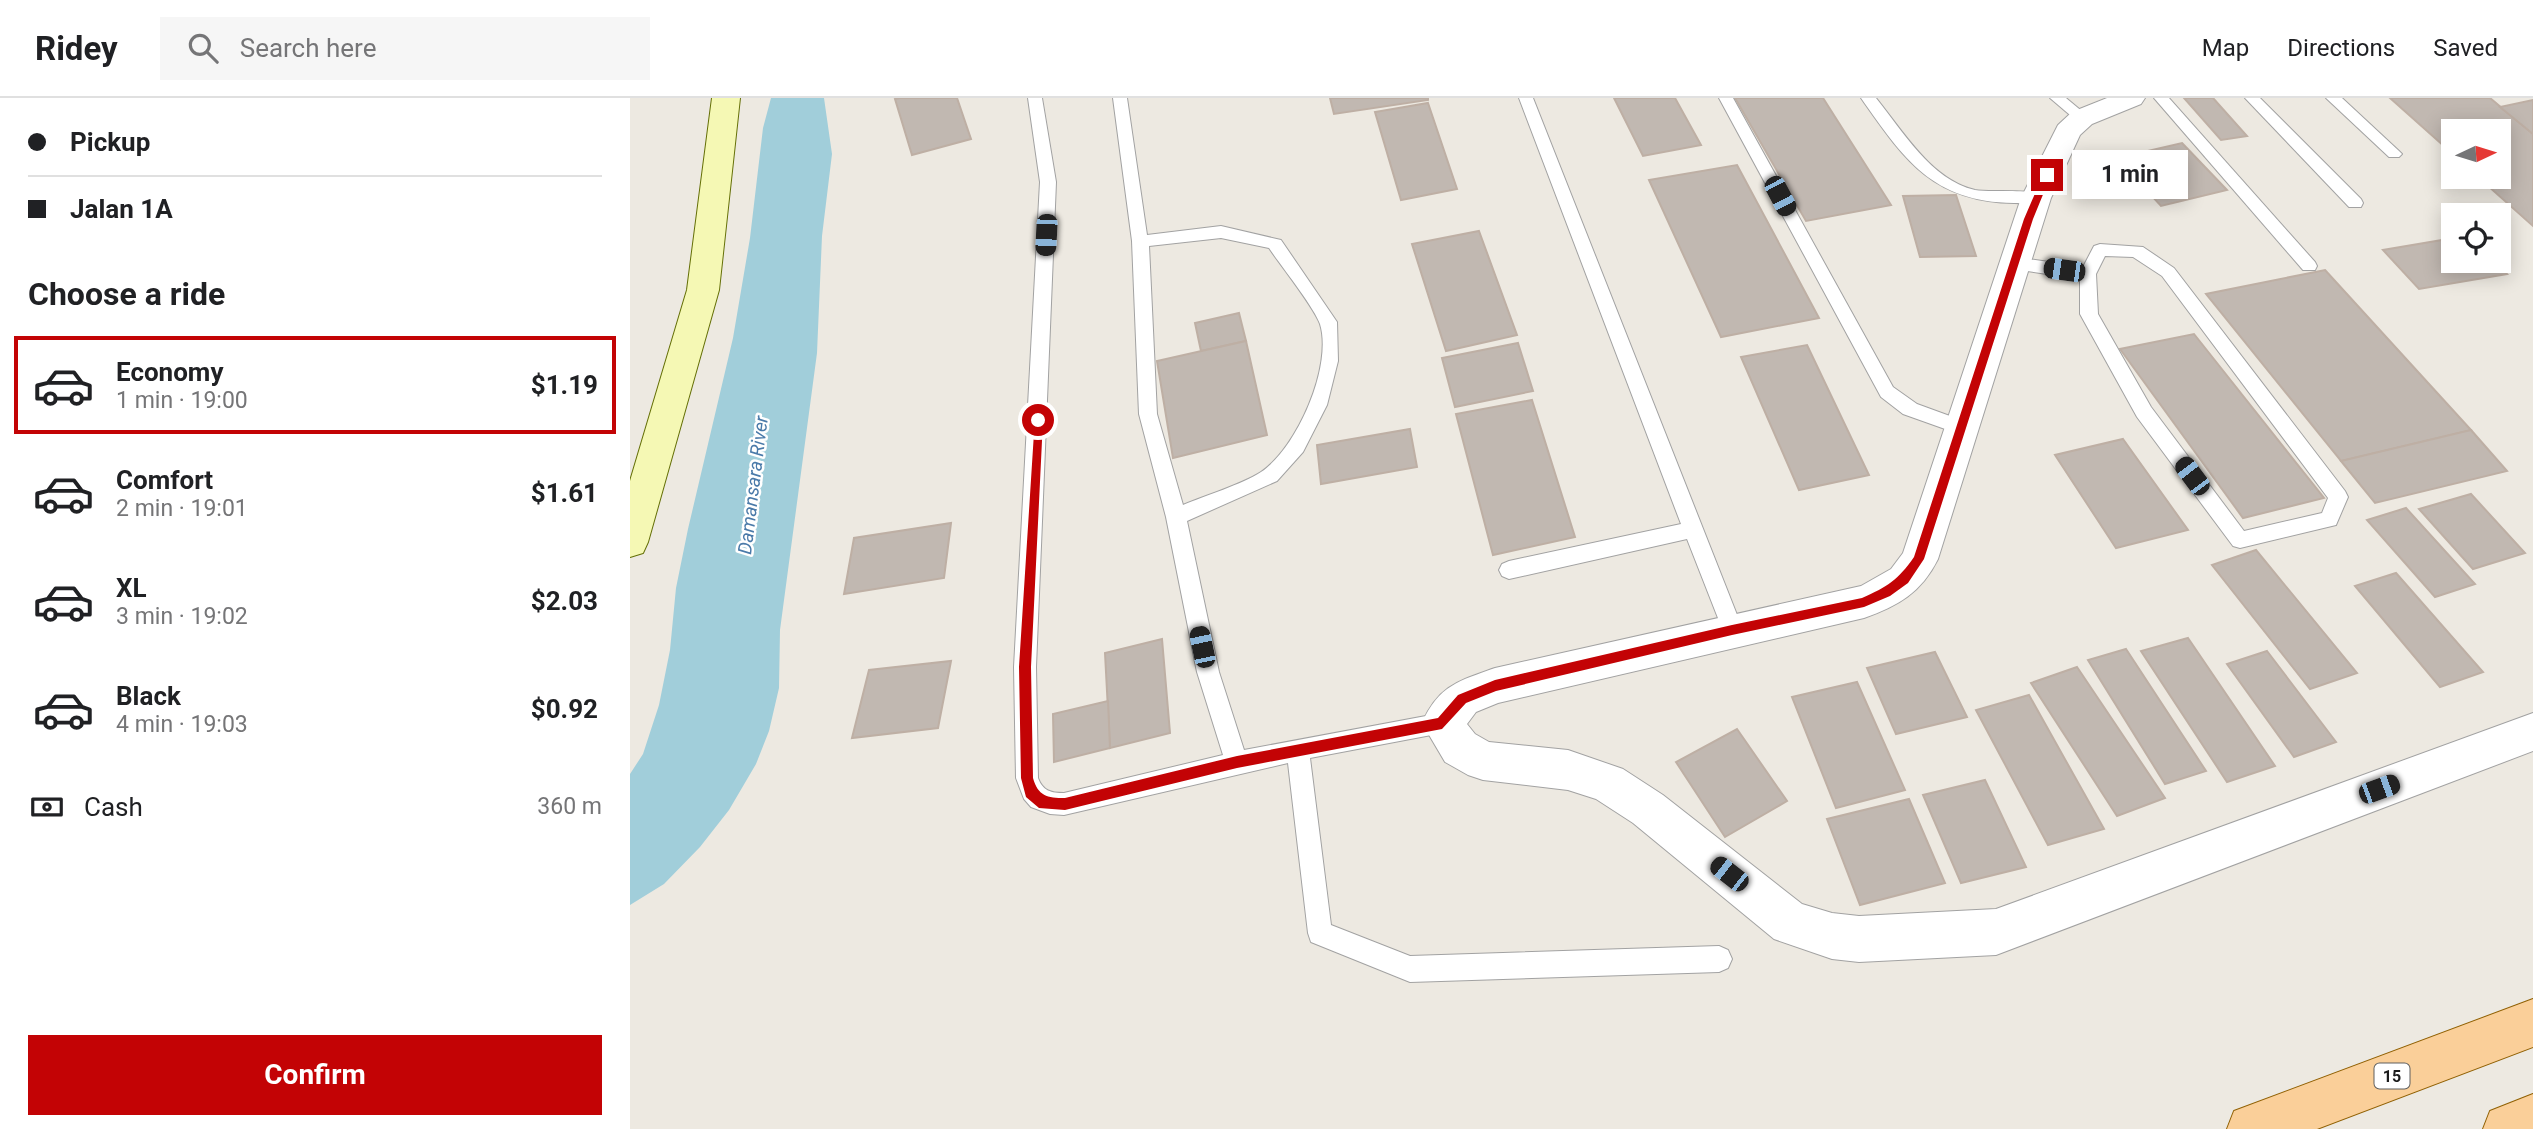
<!DOCTYPE html>
<meta charset="utf-8">
<style>
body{margin:0;font-family:Roboto,sans-serif;background:#f6f6f6;color:#202124;height:100vh;display:flex;flex-direction:column;font-size:26px;white-space:nowrap}
*{box-sizing:border-box;margin:0}
p{font-size:23px;color:#757577}
.icon{flex:none;width:38px;height:38px;fill:none;stroke:currentColor;stroke-width:2;stroke-linecap:round;stroke-linejoin:round}
.map{position:relative;flex:1;overflow:hidden}
.drawer{display:flex;flex-direction:column;background:#fff;width:630px}
.drawer>*{flex:none}
.banner{display:grid;align-content:center;height:154px;padding:0 28px;background:#fff}
.needle{width:46px;rotate:86deg}
.buttons{position:absolute;left:1811px;top:21px;display:grid;gap:14px}
.buttons a{display:grid;place-items:center;width:70px;height:70px;border-radius:0px;background:#fff;box-shadow:0 4px 18px #0003;font-size:35px}
.end{position:absolute;width:32px;height:32px;margin:-16px;border:9px solid #c30305;background:#fff;box-shadow:0 0 0 4px #fff}
.from{border-radius:50%}
.bubble{position:absolute;height:49px;border-radius:0px;background:#fff;box-shadow:0 4px 18px #0003;font-size:23px;font-weight:700;line-height:49px;text-align:center}
.car{position:absolute;width:21px;height:42px;margin:-21px -10px;border-radius:9px;box-shadow:0 0 5px 2px #0007;background:linear-gradient(#222 24%,#8ab4d8 0 40%,#222 0 76%,#8ab4d8 0 86%,#222 0)}
.banner b{display:flex;align-items:center;gap:24px;height:66px;font-size:26px}
.banner b+b{border-top:2px solid #e0e0e0}
.banner i{width:18px;height:18px;background:#202124}
ul{padding:0;list-style:none}
li{display:flex;align-items:center;gap:21px;height:98px;margin:0 14px 10px;padding:0 14px;border:4px solid transparent;border-radius:0px}
li div{flex:1}
li b{display:block;font-size:26px}
li em{font-style:normal;font-weight:700}
li.selected{border-color:#c30305}
li>.icon{width:63px;height:63px;stroke-width:1.5}
h2{padding:0 28px;font-size:32px;line-height:84px}
.pay{display:flex;align-items:center;gap:18px;height:77px;padding:0 28px;font-size:26px}
.pay p{margin-inline-start:auto}
.cta{display:flex;gap:14px;margin-top:auto;padding:14px 28px}
.cta a{flex:1;height:80px;border-radius:0px;background:#c30305;color:#fff;font-size:28px;font-weight:700;line-height:80px;text-align:center}
header{display:flex;align-items:center;gap:42px;box-sizing:border-box;height:98px;padding:0 35px;background:#fff;border-bottom:2px solid #e0e0e0}
header strong{font-size:33px}
nav{display:flex;gap:38px;margin-inline-start:auto;font-size:24px}
.search{width:490px;height:63px;background:#f6f6f6;display:flex;align-items:center;gap:18px;box-sizing:border-box;padding:0 24px;border-radius:0px;color:#757577;font-size:26px}
main{display:flex;flex:1;min-height:0}
.map>svg:first-child{display:block}
.water{fill:#a1ceda}
.building{fill:#c1b8b1;stroke:#beafa4;stroke-width:2}
.lines{fill:none;stroke-linecap:round;stroke-linejoin:round}
.lane-casing{stroke:#a2a2a2;stroke-width:2}
.street-casing{stroke:#a2a2a2;stroke-width:2}
.secondary-casing{stroke:#646f06;stroke-width:2}
.primary-casing{stroke:#906003;stroke-width:2}
.lane{fill:#fff;fill-rule:evenodd}
.street{fill:#fff;fill-rule:evenodd}
.secondary{fill:#f5f8b4;fill-rule:evenodd}
.primary{fill:#facf99;fill-rule:evenodd}
.route{fill:#c30305}
.labels{text-anchor:middle;dominant-baseline:central;stroke-width:5;stroke-linejoin:round;paint-order:stroke}
.shield{fill:#fff;stroke:#5f5f5f;stroke-width:2}
.shield-label{font-size:16px;font-weight:bold;fill:#1b1b1b}
.water-label{font-size:19px;font-style:italic;fill:#4a7aa9;stroke:#fff}
</style>
<header>
<strong>Ridey</strong>
<div class="search"><svg class="icon" aria-label="search" viewBox="0 0 24 24"><circle cx="10" cy="10" r="6"/><path d="M15 15l6 6"/></svg>Search here</div>
<nav><a>Map</a><a>Directions</a><a>Saved</a></nav>
</header>
<main>
<section class="drawer">
<div class="banner">
<b><i class="from"></i>Pickup</b>
<b><i></i>Jalan 1A</b>
</div>
<h2>Choose a ride</h2>
<ul>
<li class="selected"><svg class="icon" aria-label="car" viewBox="0 0 24 24"><path d="M5 17H2v-5l4-1 3-4h7l3 4 3 1v5h-3M9 17h6M6 11h13"/><circle cx="7" cy="17" r="2"/><circle cx="17" cy="17" r="2"/></svg><div><b>Economy</b><p>1 min · 19:00</p></div><em>$1.19</em></li>
<li><svg class="icon" aria-label="car" viewBox="0 0 24 24"><path d="M5 17H2v-5l4-1 3-4h7l3 4 3 1v5h-3M9 17h6M6 11h13"/><circle cx="7" cy="17" r="2"/><circle cx="17" cy="17" r="2"/></svg><div><b>Comfort</b><p>2 min · 19:01</p></div><em>$1.61</em></li>
<li><svg class="icon" aria-label="car" viewBox="0 0 24 24"><path d="M5 17H2v-5l4-1 3-4h7l3 4 3 1v5h-3M9 17h6M6 11h13"/><circle cx="7" cy="17" r="2"/><circle cx="17" cy="17" r="2"/></svg><div><b>XL</b><p>3 min · 19:02</p></div><em>$2.03</em></li>
<li><svg class="icon" aria-label="car" viewBox="0 0 24 24"><path d="M5 17H2v-5l4-1 3-4h7l3 4 3 1v5h-3M9 17h6M6 11h13"/><circle cx="7" cy="17" r="2"/><circle cx="17" cy="17" r="2"/></svg><div><b>Black</b><p>4 min · 19:03</p></div><em>$0.92</em></li>
</ul>
<div class="pay"><svg class="icon" aria-label="cash" viewBox="0 0 24 24"><path d="M3 7h18v10H3z"/><circle cx="12" cy="12" r="2"/></svg>Cash<p>360 m</p></div>
<div class="cta"><a>Confirm</a></div>
</section>
<div class="map">
<svg width="1903" height="1031" viewBox="0 0 1903 1031">
<rect width="100%" height="100%" fill="#ede9e1"/>
<polygon class="water" points="141,0 194,0 202,56 192,138 187,255 150,532 149,590 139,633 126,666 99,712 70,749 34,786 0,807 0,676 13,656 29,607 40,552 46,490 58,431 103,240 120,140 133,30"/>
<g class="building">
<polygon points="270,0 327,0 341,41 282,57 265,1"/>
<polygon points="700,0 798,0 798,2 704,16"/>
<polygon points="984,0 1045,0 1071,47 1013,58"/>
<polygon points="1105,0 1193,0 1261,107 1176,123"/>
<polygon points="1554,0 1583,0 1617,38 1591,42"/>
<polygon points="1760,0 1860,0 1903,36 1903,128 1848,79 1869,79 1869,33 1824,33 1824,57"/>
<polygon points="1903,2 1903,36 1870,9"/>
<polygon points="798,5 827,91 771,102 745,14"/>
<polygon points="1552,45 1597,92 1531,108 1487,60"/>
<polygon points="1107,67 1189,220 1091,239 1019,82"/>
<polygon points="1326,97 1346,158 1290,159 1273,98"/>
<polygon points="849,133 887,237 816,253 782,146"/>
<polygon points="1824,140 1824,163 1864,163 1877,176 1789,191 1753,152"/>
<polygon points="1695,172 1841,332 1711,363 1576,196"/>
<polygon points="609,215 616,243 571,253 565,225"/>
<polygon points="1564,236 1694,400 1613,420 1490,251"/>
<polygon points="616,243 637,337 543,360 527,263"/>
<polygon points="888,245 903,293 825,309 812,260"/>
<polygon points="1177,247 1239,377 1169,392 1111,259"/>
<polygon points="902,302 945,439 863,457 826,316"/>
<polygon points="780,331 787,369 691,386 687,347"/>
<polygon points="1841,332 1877,373 1745,405 1711,363"/>
<polygon points="1493,341 1558,432 1486,450 1425,357"/>
<polygon points="1841,396 1895,455 1843,471 1789,411"/>
<polygon points="1776,410 1845,486 1805,499 1737,422"/>
<polygon points="321,425 314,480 214,496 224,440"/>
<polygon points="1626,452 1727,575 1680,591 1582,467"/>
<polygon points="1766,475 1853,574 1810,589 1725,488"/>
<polygon points="1558,540 1645,668 1597,684 1511,553"/>
<polygon points="532,541 540,635 480,650 475,555"/>
<polygon points="1496,551 1576,673 1535,686 1458,562"/>
<polygon points="1637,553 1706,644 1664,659 1597,566"/>
<polygon points="1305,554 1337,619 1266,636 1237,570"/>
<polygon points="321,563 308,630 222,640 239,572"/>
<polygon points="1447,569 1535,700 1487,718 1401,585"/>
<polygon points="1227,584 1275,692 1206,710 1162,599"/>
<polygon points="1399,597 1474,731 1418,747 1346,612"/>
<polygon points="478,603 480,650 424,664 423,616"/>
<polygon points="1107,631 1157,703 1095,739 1046,664"/>
<polygon points="1355,682 1396,769 1331,785 1293,697"/>
<polygon points="1279,701 1315,785 1230,807 1197,721"/>
</g>
<g class="lines">
<defs>
<g id="lane">
<path d="M398,0H412L426,84L406,569L408,680C413,693 421,695 434,695L593,657L567,574L536,419L509,316L502,143L483,0H497L517,137L591,128L651,142L707,224L708,263L697,307L673,354L647,383L557,423L589,574L614,652L812,615L820,618L823,625L820,632L812,635L680,660L701,827L780,858L1089,848L1098,852L1102,861L1098,870L1089,874L780,884L681,844L678,835L658,665L434,717L420,716L401,709L394,701L386,680L384,569L410,84ZM591,140L639,150C651,168 684,209 690,226C703,268 667,350 631,374C613,386 574,398 553,407L527,316L519,148Z"/>
<polygon points="889,0 903,0 1113,532 1109,538 1102,541 1095,538 1057,441 879,481 872,478 869,472 872,466 879,463 1051,426"/>
<polygon points="1089,0 1103,0 1263,289 1287,306 1339,325 1341,330 1339,335 1332,337 1273,316 1251,299"/>
<path d="M1231,0H1246C1272,32 1301,82 1345,92C1361,95 1405,89 1414,100C1407,108 1394,105 1384,105C1302,104 1274,61 1231,0Z"/>
<polygon points="1420,0 1436,0 1460,20 1457,23 1447,23"/>
<polygon points="1524,0 1539,0 1685,164 1687,168 1685,172 1673,172"/>
<polygon points="1615,0 1630,0 1731,101 1733,105 1731,109 1719,109"/>
<polygon points="1696,0 1712,0 1769,53 1772,56 1769,59 1759,59"/>
<path d="M1470,146L1513,149L1544,170L1715,393L1718,399L1706,427L1610,450L1603,448L1507,319L1450,216V181L1384,171L1376,165L1384,159L1453,169L1464,148ZM1475,158L1503,159L1532,178L1698,400L1692,415L1614,433L1521,309L1468,216L1466,176Z"/>
</g>
<path id="street" d="M1477,0H1515L1511,6L1462,26L1450,37L1421,100L1308,461C1291,495 1268,508 1234,520L868,605L846,614L837,626L845,636L859,644L938,652L993,671L1033,697L1172,806L1202,815L1229,818L1366,811L1903,615V653L1366,857L1229,864L1202,861L1144,841L1003,725L966,701L938,692L853,682L838,677L815,664L792,625C809,587 829,583 865,570L1231,488L1261,471L1273,455L1391,100L1428,27L1442,14Z"/>
<polygon id="secondary" points="82,0 110,0 89,192 18,444 13,455 0,459 0,383 57,192"/>
<g id="primary">
<polygon points="1903,901 1903,949 1687,1031 1597,1031 1604,1013"/>
<polygon points="1903,996 1903,1031 1853,1031 1860,1013"/>
</g>
</defs>
<use href="#lane" class="lane-casing"/>
<use href="#street" class="street-casing"/>
<use href="#secondary" class="secondary-casing"/>
<use href="#primary" class="primary-casing"/>
<use href="#lane" class="lane"/>
<use href="#street" class="street"/>
<use href="#secondary" class="secondary"/>
<use href="#primary" class="primary"/>
</g>
<path class="route" d="M1417,75L1421,77L1403,121L1294,461L1278,485L1260,498L1234,509L1102,537L866,593L836,605L812,631L607,670L435,712L409,710L396,699L391,680L389,569L405,319L408,318L413,322L401,569L403,680C408,698 417,700 435,700L607,658L808,620L828,597L865,582L1102,527L1232,500C1257,489 1268,482 1284,459L1394,121L1413,77Z"/>
<g class="labels">
<rect class="shield" x="1744.5" y="965.5" width="35" height="25" rx="5"/>
<g class="shield-label">
<text x="1762" y="978">15</text>
</g>
<g class="water-label">
<text transform="translate(123 387) rotate(-83)">Damansara River</text>
</g>
</g>
</svg>
<div class="buttons">
<a><svg class="needle" viewBox="-14 -14 28 28"><path d="M0-13l5 13h-10z" fill="#e53935"/><path d="M0 13l5-13h-10z" fill="#757577"/></svg></a>
<a><svg class="icon" aria-label="locate" viewBox="0 0 24 24"><circle cx="12" cy="12" r="6"/><path d="M12 2v4M12 18v4M2 12h4M18 12h4"/></svg></a>
</div>
<i class="end from" style="left:408px;top:322px"></i>
<i class="end" style="left:1417px;top:77px"></i>
<div class="bubble" style="left:1442px;top:52px;width:116px">1 min</div>
<i class="car" style="left:1150px;top:98px;rotate:152deg"></i>
<i class="car" style="left:416px;top:137px;rotate:183deg"></i>
<i class="car" style="left:1434px;top:172px;rotate:278deg"></i>
<i class="car" style="left:1562px;top:378px;rotate:323deg"></i>
<i class="car" style="left:572px;top:549px;rotate:348deg"></i>
<i class="car" style="left:1749px;top:691px;rotate:70deg"></i>
<i class="car" style="left:1099px;top:776px;rotate:308deg"></i>
</div>
</main>
